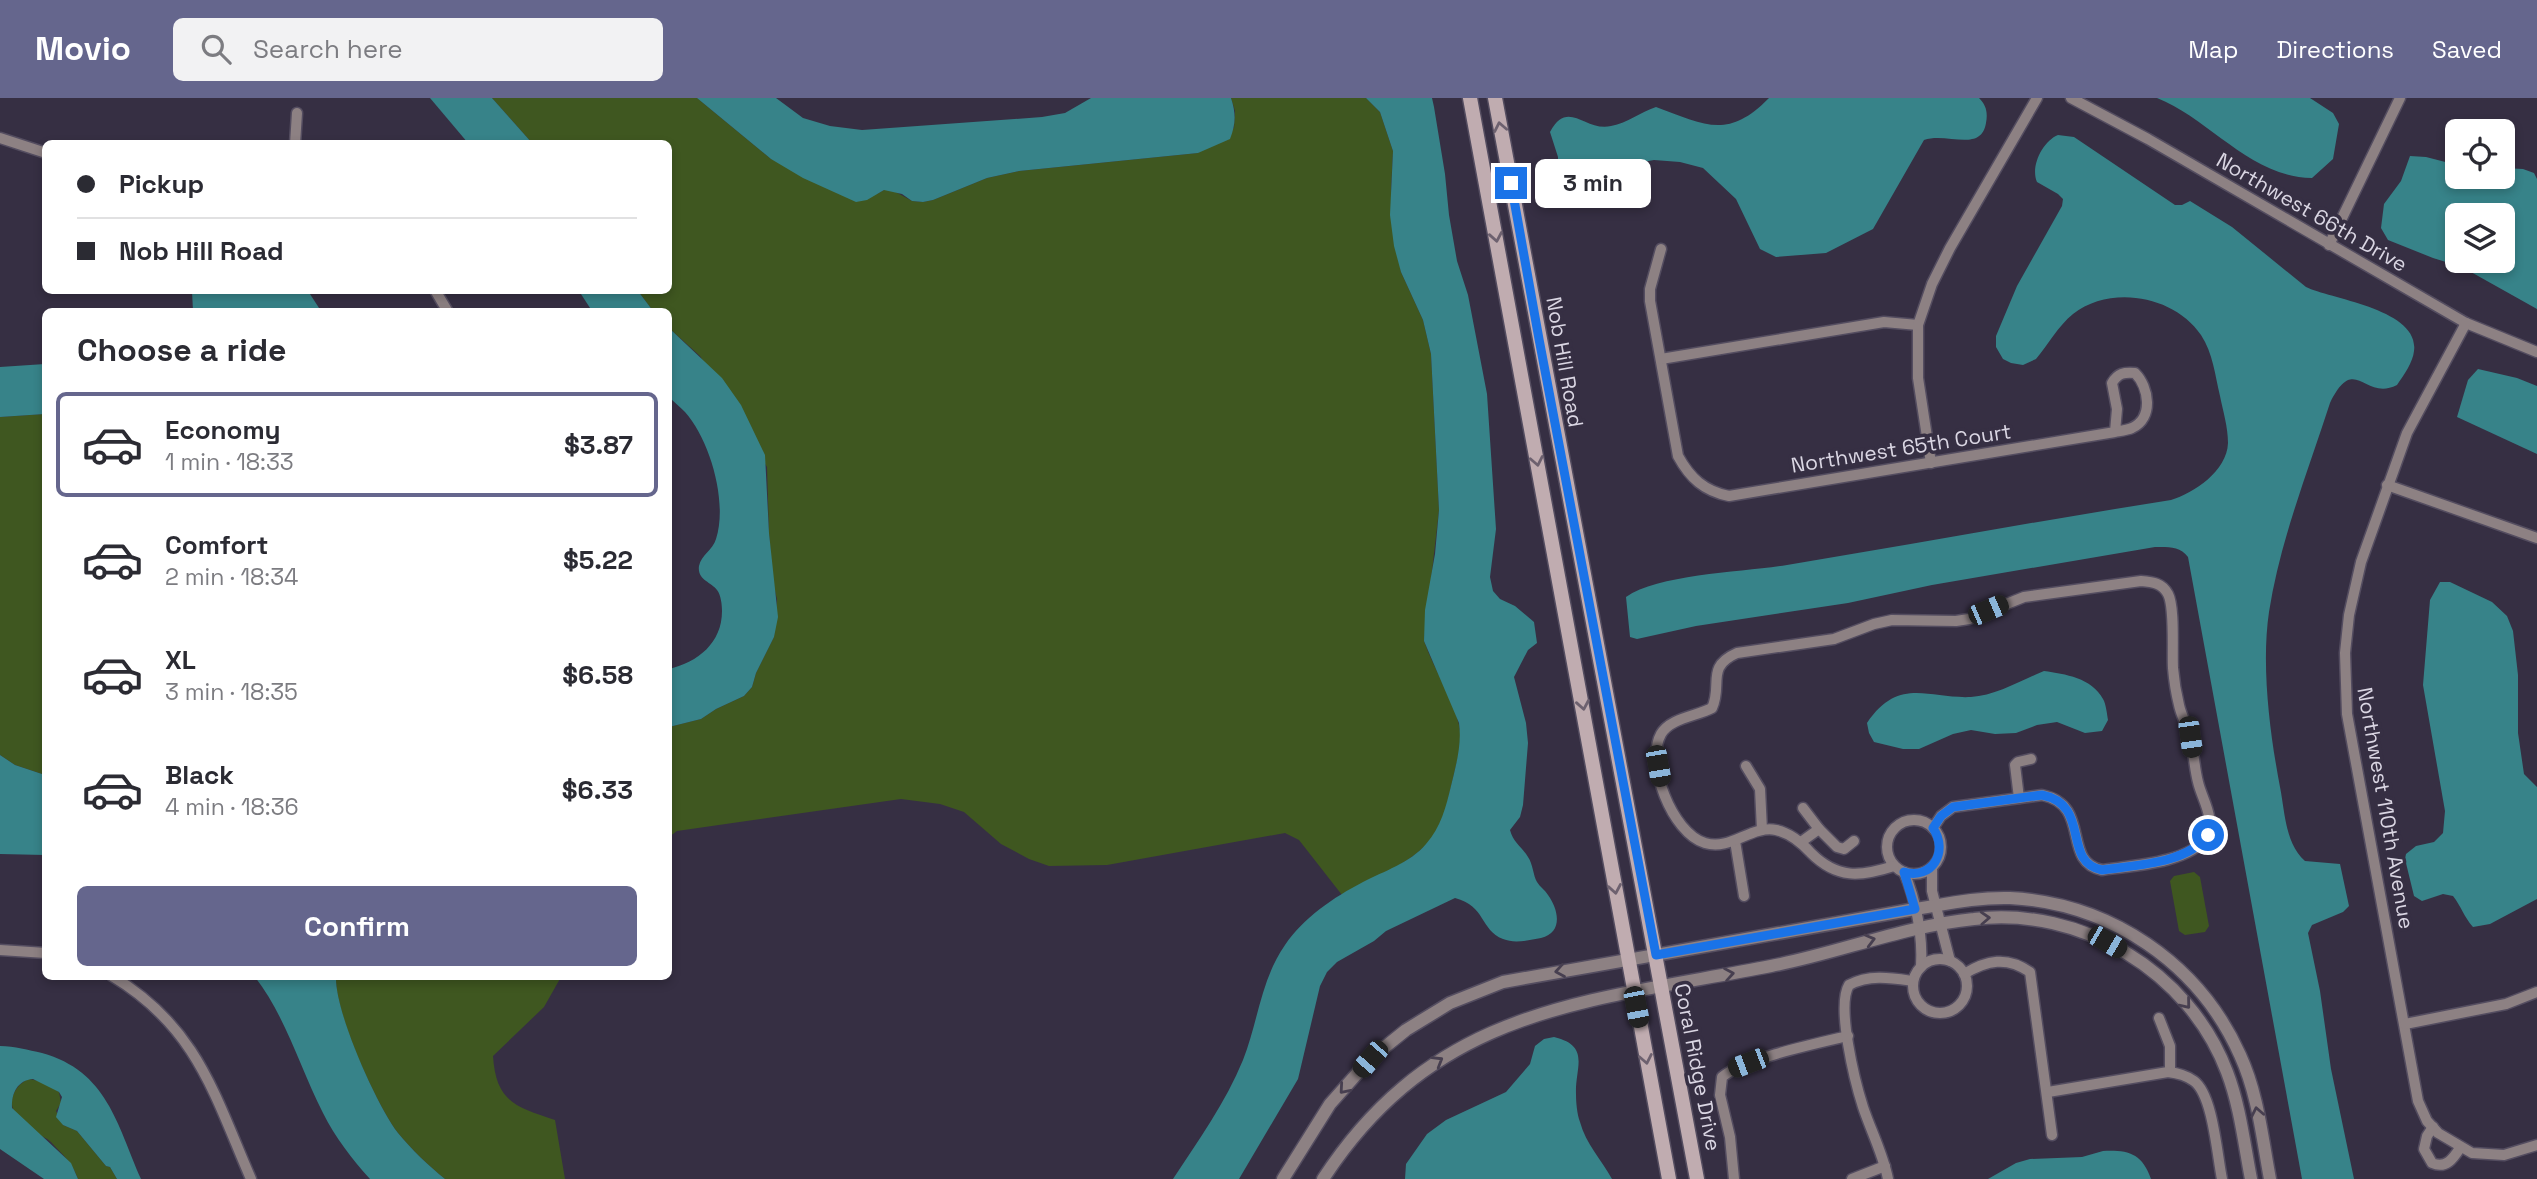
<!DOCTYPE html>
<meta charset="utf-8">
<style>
body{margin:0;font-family:"Space Grotesk",sans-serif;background:#f2f2f3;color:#2b2b33;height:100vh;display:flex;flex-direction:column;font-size:26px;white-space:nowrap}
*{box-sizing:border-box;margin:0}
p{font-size:23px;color:#7c7c81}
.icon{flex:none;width:38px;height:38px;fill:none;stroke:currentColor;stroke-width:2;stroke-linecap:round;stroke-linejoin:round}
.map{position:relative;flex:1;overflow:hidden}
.panel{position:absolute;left:42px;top:210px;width:630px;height:672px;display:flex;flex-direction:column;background:#fff;border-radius:10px;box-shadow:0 4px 10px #0003}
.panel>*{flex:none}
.top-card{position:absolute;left:42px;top:42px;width:630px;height:154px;border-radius:10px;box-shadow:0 4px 10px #0003;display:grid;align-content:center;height:154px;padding:0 35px;background:#fff}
.tools{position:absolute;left:2445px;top:21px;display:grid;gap:14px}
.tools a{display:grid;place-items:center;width:70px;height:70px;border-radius:10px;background:#fff;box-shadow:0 4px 10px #0003;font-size:35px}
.end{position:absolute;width:32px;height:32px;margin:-16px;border:9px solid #1a73e8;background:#fff;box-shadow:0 0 0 4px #fff}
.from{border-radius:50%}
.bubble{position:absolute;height:49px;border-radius:10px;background:#fff;box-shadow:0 4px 10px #0003;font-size:23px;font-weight:700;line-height:49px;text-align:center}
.car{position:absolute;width:21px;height:42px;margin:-21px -10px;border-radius:9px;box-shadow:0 0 5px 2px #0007;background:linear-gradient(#222 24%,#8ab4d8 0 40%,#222 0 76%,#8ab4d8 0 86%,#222 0)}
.top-card b{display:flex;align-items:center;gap:24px;height:66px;font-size:26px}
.top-card b+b{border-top:2px solid #e1e1e2}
.top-card i{width:18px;height:18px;background:#2b2b33}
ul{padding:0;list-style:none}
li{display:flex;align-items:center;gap:21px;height:105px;margin:0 14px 10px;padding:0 21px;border:4px solid transparent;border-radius:10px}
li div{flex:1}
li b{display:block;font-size:26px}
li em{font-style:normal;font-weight:700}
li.active{border-color:#65668d}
li>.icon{width:63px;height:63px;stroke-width:1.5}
h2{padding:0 35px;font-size:32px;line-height:84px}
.action{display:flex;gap:14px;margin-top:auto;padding:14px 35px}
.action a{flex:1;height:80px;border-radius:10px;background:#65668d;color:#fff;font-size:28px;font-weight:700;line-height:80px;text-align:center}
header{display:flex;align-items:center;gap:42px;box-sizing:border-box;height:98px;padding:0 35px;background:#65668d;color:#fff}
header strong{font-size:33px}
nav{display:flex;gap:38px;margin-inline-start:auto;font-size:24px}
.search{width:490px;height:63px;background:#f2f2f3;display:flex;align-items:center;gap:18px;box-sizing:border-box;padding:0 24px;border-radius:10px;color:#7c7c81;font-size:26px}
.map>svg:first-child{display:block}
.green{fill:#3f5720}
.water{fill:#378389;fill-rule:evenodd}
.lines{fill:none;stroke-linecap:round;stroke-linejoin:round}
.minor-casing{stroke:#544d60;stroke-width:13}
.tertiary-casing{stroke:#544d60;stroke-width:15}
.secondary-casing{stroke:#544d60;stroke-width:17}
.minor{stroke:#8d8183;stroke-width:10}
.tertiary{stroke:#8d8183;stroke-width:12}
.secondary{stroke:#c0acb0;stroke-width:14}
.oneway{stroke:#6d616f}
.oneway2{stroke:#473f50}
.route{stroke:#1a73e8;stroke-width:9}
.labels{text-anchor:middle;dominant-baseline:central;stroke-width:7;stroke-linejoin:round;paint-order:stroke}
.street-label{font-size:21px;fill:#dad6e3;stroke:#362f43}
</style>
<header>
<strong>Movio</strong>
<div class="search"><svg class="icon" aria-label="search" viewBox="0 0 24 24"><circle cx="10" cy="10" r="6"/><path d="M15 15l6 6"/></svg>Search here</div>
<nav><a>Map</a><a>Directions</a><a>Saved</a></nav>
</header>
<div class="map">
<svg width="2537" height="1081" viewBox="0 0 2537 1081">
<rect width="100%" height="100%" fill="#362f43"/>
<g class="green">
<path d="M492,0H697L771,61L877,96L884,92H892L912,103L923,104L933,102L987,80L1019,73L1198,55L1234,30L1235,13L1231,0H1366L1380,14L1393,53L1391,91L1401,174L1423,222L1431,256L1439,412L1424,543C1434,572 1452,597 1459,627C1463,645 1457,662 1453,680C1449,697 1446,716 1438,731C1418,766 1374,777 1342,797L1299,742L1285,735L1107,767L1049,768L1029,761L1001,746L964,714L940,706L901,701L677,733L669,739V629L701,621L716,611L744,598L752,589L756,575L774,539L777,501L773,485L769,435L767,369L700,258L669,230L668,214L653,213L638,193L668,192V46L532,45Z"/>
<polygon points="45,316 45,677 15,667 0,657 0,319"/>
<polygon points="2194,774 2200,779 2209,828 2205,834 2185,837 2179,833 2170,783 2174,778"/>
<path d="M336,878L561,879L544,909L493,958C496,1005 517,1009 555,1022L565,1081H445C429,1068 411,1051 398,1035C376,1006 334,914 336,878Z"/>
<path d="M29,981L44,984L59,994L61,1005L56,1013L63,1027L77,1033L106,1068L110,1069L117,1081H78C72,1064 63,1057 51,1044C47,1040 41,1038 36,1035C28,1028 24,1020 15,1015C7,1002 16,986 29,981Z"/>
</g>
<g class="water">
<polygon points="430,0 492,0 532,45 468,45"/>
<path d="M697,0H776L803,20L830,28L862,32L1042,19L1065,15L1091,0H1231C1236,15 1236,26 1230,41L1198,55L1019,73L987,80L933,102L923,104L912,103L902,96L884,92L867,102L856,104L803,80L771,61Z"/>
<path d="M1366,0H1432L1434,9L1445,76L1449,117L1457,163L1468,197L1487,296L1496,431L1490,479L1493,493L1500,501L1515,508L1534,524L1537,545L1528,552L1514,579L1526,625L1528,645L1523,707L1520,719L1510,732C1513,744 1522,749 1528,759C1533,766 1533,777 1537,784C1540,789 1545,792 1548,797C1559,812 1563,835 1541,840C1529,842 1515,846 1503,841C1480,832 1486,808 1455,800L1386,833L1374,843L1337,864L1327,874L1320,888L1298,981L1239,1081H1173C1198,1043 1226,1004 1243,962C1258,924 1261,881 1285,847C1303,820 1334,799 1363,784C1384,773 1410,765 1426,746C1441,729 1446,709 1451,688C1456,667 1462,647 1459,625L1424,543L1425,512L1435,456L1439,412L1431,256L1423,222L1401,174L1394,148L1390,117L1393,53L1380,14Z"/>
<path d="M1769,0H1979C1986,7 1988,14 1986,25C1981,55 1947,34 1924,42L1873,131L1826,155L1776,159L1760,151L1736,101L1703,70L1680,64L1654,62L1632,66L1596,88L1573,95L1562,93L1558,84V59L1550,34C1568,0 1585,34 1611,28C1628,25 1640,14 1656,9C1704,26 1727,43 1769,0Z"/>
<path d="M2157,0H2310L2333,15L2339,26L2333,61L2312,80C2250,79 2210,21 2157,0Z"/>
<path d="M2058,37L2074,39L2175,107H2182L2190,103L2232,129L2306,189C2330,201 2420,211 2414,253C2413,264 2404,277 2397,287C2364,304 2355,254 2330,305C2308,373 2280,443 2269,514C2261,568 2270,636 2280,689C2285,714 2285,745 2305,763L2340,766L2349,808L2343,814L2312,827L2308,835L2320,893L2331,971L2354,1081H2302L2188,459C2180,448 2168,449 2155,449L1932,487L1848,505L1696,528L1637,541L1630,539L1626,499C1659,476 1745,474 1787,467C1915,446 2043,422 2171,402C2194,395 2227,373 2228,345C2228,329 2223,313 2220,298C2215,277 2213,255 2201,237C2175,198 2111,186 2073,216C2058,228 2048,247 2036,261L2023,267L2011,265L2003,261L1996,249V238L2017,188L2062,108L2063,101L2058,96L2037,84C2030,68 2043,43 2058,37Z"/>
<path d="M2410,58L2426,59L2457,67V79H2502L2503,70L2523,71L2534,75L2537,81V211L2462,169L2433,160L2388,142L2381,130L2384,106L2401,83ZM2457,117H2502V163H2457Z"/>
<polygon points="192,193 308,193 321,213 193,213"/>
<polygon points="579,193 638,193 653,213 592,213"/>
<path d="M669,230L722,280L741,307L765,357L769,435L778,519L774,539L756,575L752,589L744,598L716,611L701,621L669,629V571C698,564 722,545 722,513C722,507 721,497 717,492C711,484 697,482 699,468C701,457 713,452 716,441C728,404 710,342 685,314C680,309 674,304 669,299Z"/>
<polygon points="45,266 45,316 0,319 0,269"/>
<polygon points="2478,271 2517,280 2537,288 2537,356 2457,319 2468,282"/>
<path d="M2440,484H2450L2492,504L2507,518L2513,533L2518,577V635L2524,676L2537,689V801L2490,826L2473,829C2464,819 2461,808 2453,798L2443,796L2422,803L2414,798L2405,761L2406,756L2416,748L2434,744L2443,735L2445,713L2423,587L2430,502Z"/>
<path d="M2044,573C2065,576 2092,580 2103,601C2106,606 2107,616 2108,622L2102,633L2085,635L2057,624L2037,627L2016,635L1995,636L1971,632L1953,636L1919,651H1903L1874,644L1869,635L1867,625C1899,578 1928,601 1971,599C1995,598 2022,582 2044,573Z"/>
<polygon points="0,657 15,667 45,677 45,757 0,756"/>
<path d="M255,879H336C335,914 376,1006 398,1035C411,1051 429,1068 445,1081H370C352,1061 335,1039 323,1015C300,970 286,919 255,879Z"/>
<path d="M1554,939C1591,948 1575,969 1576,996C1576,1004 1577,1016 1580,1024C1586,1046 1601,1061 1612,1081H1405L1406,1066L1427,1036L1446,1022L1506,994L1530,966L1535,948L1544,941Z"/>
<path d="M0,948C15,948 28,952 42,955C107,973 117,1026 141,1081H117L110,1069L106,1068L77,1033L63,1027L56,1019L62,999L59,994L33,981C18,982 11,995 12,1010L71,1065L78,1081H44L0,1051Z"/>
<path d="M2103,1053C2128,1052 2142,1055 2151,1081H1988L2016,1065L2030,1061L2082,1059Z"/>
</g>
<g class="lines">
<defs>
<g id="minor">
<polyline points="2071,0 2148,41 2466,225 2537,254"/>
<polyline points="0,40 46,55"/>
<polyline points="295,46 297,15"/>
<polyline points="2329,147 2400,0"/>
<path d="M1661,151L1650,191V203L1678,358C1690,380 1704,393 1729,398L2115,334C2120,333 2127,332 2132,330C2154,320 2149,289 2135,275C2124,274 2118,275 2112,285L2117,311L2115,334"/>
<polyline points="435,192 448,214"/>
<polyline points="2466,225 2407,335 2361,464 2349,517 2345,555 2347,616 2418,1003 2427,1023 2438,1035 2472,1055 2504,1057 2537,1047"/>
<polyline points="1661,261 1884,224 1918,227"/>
<polyline points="1931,365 1918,280 1918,227 1932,186 1950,150 2037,0"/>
<polyline points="2387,387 2537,440"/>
<polyline points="1746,668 1760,691 1762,732"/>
<polyline points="2019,700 2015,667 2018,664 2031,661"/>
<circle cx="1914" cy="749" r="27"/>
<polyline points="1819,731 1837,749 1844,751 1854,743"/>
<polyline points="1735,743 1744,798"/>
<polyline points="1801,744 1819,731 1803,710"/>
<path d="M1894,768C1860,779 1837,781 1811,755C1801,744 1790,735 1776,732C1751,727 1731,753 1705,745C1672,735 1645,665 1661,636C1670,620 1697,618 1712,610C1723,587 1705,569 1737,555L1834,541L1874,526L1892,522L1956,523L1969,521L2024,499L2141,483C2153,484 2162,485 2168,496C2175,509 2172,553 2173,570C2174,582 2176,595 2179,607C2181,617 2187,627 2189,637C2194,652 2194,669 2198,684C2202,702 2217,721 2205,740C2190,765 2129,768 2102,772C2061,764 2092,707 2042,697L1953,709L1941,718L1933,730"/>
<polyline points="1932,769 1932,793 1950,863"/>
<path d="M1904,774C1916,802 1923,838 1921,869"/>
<polyline points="0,852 46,855"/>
<circle cx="1940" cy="888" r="27"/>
<path d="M1964,876C1987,862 2007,858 2030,874L2052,1037"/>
<path d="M112,878C197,929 214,996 251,1081"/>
<polyline points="2159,920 2170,948 2170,974"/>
<polyline points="2405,926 2506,906 2537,894"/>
<path d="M2048,994L2168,974C2177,975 2186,977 2194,983C2213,997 2217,1057 2222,1081"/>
<path d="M2433,1029L2427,1038L2424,1051L2432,1065C2446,1071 2453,1061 2460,1050"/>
<path d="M1734,1081L1730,1039L1720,997L1722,979C1743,961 1818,945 1848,938"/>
<polyline points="1852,1081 1885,1068"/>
<path d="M1888,1081C1883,1056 1871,1033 1863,1009C1855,984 1836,908 1849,887C1869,876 1892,880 1913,883"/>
</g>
<g id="tertiary">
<path d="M1283,1081L1330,1006L1370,961L1406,932L1450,905L1503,884L1915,811C1946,806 1978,799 2010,800C2110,805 2199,865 2240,957C2258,996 2262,1039 2270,1081"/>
<path d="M1323,1081C1436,908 1587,904 1771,868C1839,855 1904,828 1974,821C2080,808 2189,873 2227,974C2240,1008 2244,1045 2251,1081"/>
</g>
<g id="secondary">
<polyline points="1470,0 1669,1081"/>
<polyline points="1495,0 1697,1081"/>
</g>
</defs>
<use href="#minor" class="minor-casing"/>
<use href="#tertiary" class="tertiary-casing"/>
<use href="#secondary" class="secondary-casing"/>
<use href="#minor" class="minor"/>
<use href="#tertiary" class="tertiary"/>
<use href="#secondary" class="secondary"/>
</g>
<defs><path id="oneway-chevron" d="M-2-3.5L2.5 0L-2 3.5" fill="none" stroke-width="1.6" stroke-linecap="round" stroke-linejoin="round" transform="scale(1.75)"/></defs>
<g class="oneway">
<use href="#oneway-chevron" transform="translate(1500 29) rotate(-101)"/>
<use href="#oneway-chevron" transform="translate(1496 139) rotate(80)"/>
<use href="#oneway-chevron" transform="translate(1537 363) rotate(79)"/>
<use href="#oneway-chevron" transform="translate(1583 607) rotate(80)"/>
<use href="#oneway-chevron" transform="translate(1615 791) rotate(80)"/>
<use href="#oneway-chevron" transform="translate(1646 961) rotate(79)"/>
</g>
<g class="oneway2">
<use href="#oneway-chevron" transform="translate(1985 820) rotate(-3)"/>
<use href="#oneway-chevron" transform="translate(1870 842) rotate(-15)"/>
<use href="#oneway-chevron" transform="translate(1560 873) rotate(170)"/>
<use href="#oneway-chevron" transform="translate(1729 876) rotate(-10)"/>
<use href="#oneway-chevron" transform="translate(2186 906) rotate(51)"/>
<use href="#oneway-chevron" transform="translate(1438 963) rotate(-31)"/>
<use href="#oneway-chevron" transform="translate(1344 991) rotate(131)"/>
<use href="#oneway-chevron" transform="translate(2257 1014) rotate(-101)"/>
</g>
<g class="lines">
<path class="route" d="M1511,85L1539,241L1656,857L1915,811L1904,774C1932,782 1949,754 1933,730L1941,718L1953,709L2042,697C2092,707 2061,764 2102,772C2135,767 2187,766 2208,737"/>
</g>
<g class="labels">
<g class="street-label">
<text transform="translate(2312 114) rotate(30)">Northwest 66th Drive</text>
<text transform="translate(1565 264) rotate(80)">Nob Hill Road</text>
<text transform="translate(1901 350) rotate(-9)">Northwest 65th Court</text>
<text transform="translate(2386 710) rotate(80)">Northwest 110th Avenue</text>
<text transform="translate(1698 969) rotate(79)">Coral Ridge Drive</text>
</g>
</g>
</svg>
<div class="tools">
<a><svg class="icon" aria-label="locate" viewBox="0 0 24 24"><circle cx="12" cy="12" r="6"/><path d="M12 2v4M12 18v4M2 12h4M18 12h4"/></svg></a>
<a><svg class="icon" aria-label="layers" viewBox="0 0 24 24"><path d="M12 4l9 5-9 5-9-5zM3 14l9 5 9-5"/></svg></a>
</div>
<i class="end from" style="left:2208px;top:737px"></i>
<i class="end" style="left:1511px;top:85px"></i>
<div class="bubble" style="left:1535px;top:61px;width:116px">3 min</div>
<i class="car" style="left:1988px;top:512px;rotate:67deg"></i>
<i class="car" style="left:2190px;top:639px;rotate:172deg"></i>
<i class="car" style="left:1658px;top:668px;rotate:170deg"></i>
<i class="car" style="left:2107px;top:844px;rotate:120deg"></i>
<i class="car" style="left:1636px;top:909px;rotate:169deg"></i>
<i class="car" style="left:1370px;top:961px;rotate:221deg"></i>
<i class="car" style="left:1748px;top:965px;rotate:249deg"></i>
<div class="top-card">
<b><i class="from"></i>Pickup</b>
<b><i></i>Nob Hill Road</b>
</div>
<section class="panel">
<h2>Choose a ride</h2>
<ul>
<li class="active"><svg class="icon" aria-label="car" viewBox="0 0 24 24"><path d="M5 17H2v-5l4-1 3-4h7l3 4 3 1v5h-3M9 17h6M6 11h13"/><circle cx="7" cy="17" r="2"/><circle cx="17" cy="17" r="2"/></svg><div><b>Economy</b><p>1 min · 18:33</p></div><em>$3.87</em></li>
<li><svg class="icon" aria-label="car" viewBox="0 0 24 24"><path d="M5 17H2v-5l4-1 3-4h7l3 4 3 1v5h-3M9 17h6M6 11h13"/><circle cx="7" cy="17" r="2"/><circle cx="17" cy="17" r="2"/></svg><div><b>Comfort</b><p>2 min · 18:34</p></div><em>$5.22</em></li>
<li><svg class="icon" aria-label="car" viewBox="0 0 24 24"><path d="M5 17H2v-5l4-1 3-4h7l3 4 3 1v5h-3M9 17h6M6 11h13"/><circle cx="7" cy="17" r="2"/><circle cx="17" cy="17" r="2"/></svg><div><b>XL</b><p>3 min · 18:35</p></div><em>$6.58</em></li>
<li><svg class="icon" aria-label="car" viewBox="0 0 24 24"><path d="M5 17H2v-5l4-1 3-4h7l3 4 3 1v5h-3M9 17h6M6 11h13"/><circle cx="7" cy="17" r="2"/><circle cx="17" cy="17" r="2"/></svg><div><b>Black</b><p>4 min · 18:36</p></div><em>$6.33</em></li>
</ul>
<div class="action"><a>Confirm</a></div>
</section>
</div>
